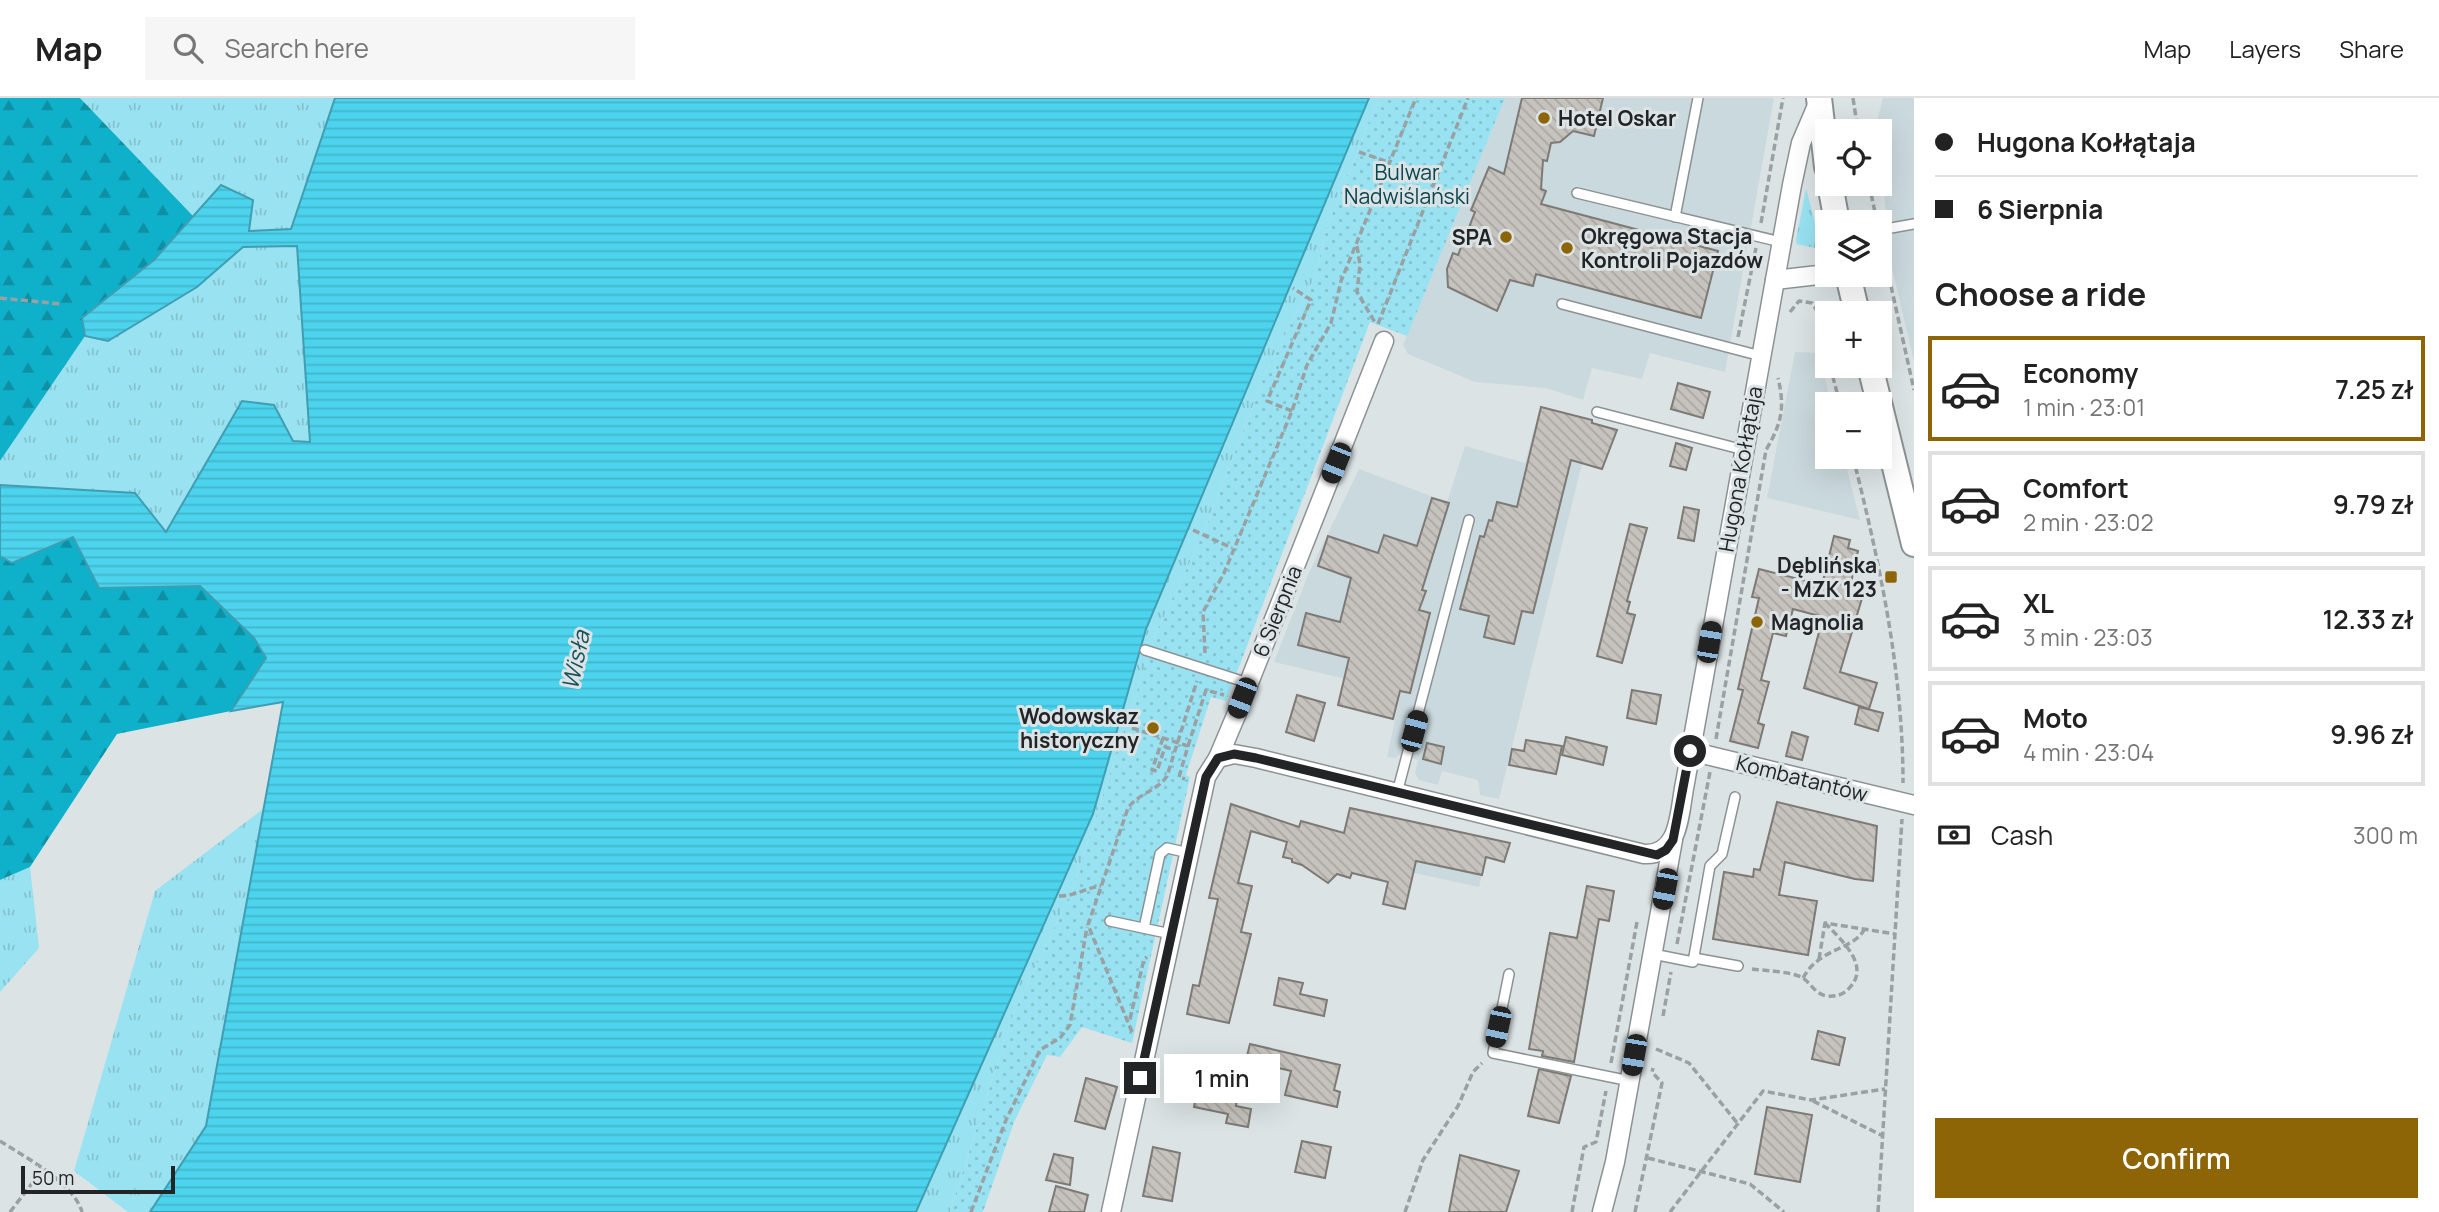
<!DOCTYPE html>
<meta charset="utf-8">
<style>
body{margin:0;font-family:Manrope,sans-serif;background:#f6f6f6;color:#222;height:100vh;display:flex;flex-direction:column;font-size:26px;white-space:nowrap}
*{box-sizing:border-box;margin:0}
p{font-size:23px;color:#767676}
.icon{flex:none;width:38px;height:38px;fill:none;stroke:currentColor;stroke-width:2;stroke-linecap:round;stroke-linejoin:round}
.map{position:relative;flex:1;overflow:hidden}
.side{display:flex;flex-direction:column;background:#fff;width:525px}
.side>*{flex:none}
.guide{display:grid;align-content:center;height:154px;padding:0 21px;background:#fff}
.buttons{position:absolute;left:1815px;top:21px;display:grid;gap:14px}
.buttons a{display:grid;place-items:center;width:77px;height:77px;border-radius:0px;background:#fff;box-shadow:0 7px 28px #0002;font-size:35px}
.scale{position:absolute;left:21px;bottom:18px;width:154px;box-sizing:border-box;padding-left:7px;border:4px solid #222425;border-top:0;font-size:19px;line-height:24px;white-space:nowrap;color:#222425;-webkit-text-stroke:5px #dce3e5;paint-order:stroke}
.end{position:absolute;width:32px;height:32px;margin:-16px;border:9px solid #222425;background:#fff;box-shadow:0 0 0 4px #fff}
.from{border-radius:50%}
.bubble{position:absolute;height:49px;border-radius:0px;background:#fff;box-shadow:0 7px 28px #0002;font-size:23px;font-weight:600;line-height:49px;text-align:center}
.car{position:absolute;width:21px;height:42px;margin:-21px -10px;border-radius:9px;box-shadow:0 0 5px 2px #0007;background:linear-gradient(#222 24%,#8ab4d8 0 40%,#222 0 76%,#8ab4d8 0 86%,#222 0)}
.guide b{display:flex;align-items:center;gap:24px;height:66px;font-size:26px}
.guide b+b{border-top:2px solid #e0e0e0}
.guide i{width:18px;height:18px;background:#222}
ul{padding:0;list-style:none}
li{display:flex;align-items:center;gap:21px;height:105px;margin:0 14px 10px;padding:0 7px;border:4px solid #e0e0e0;border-radius:0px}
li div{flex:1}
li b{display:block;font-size:26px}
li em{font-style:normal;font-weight:600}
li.active{border-color:#8d6507}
li>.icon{width:63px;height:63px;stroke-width:1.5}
h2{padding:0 21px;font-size:32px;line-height:84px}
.pay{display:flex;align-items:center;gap:18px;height:77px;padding:0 21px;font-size:26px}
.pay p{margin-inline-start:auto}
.cta{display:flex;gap:14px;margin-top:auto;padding:14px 21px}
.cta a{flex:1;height:80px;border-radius:0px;background:#8d6507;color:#fff;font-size:28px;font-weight:600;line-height:80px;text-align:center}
header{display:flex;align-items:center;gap:42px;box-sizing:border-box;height:98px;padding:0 35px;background:#fff;border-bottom:2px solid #e0e0e0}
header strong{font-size:33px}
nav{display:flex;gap:38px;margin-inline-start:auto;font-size:24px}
.search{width:490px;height:63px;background:#f6f6f6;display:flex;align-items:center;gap:18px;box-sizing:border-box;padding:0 24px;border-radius:0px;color:#767676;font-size:26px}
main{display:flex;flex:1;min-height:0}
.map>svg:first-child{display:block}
.built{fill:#cad9dd}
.grass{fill:url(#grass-tufts)}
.forest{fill:url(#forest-firs)}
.park{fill:url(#park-dots)}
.water{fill:url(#water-rules);stroke:#3f9eb1;stroke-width:2}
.building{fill:url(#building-back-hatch);stroke:#7d7a76;stroke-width:2}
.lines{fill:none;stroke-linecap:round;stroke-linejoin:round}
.service-casing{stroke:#8c9294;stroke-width:12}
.minor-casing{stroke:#8c9294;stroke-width:21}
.secondary-casing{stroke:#8c9294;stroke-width:28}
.path{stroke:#9ba0a2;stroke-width:3.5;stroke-dasharray:7 3.5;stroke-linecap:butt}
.service{stroke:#fff;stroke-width:9}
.minor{stroke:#fff;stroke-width:18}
.secondary{stroke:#fff;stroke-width:24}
.route{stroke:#222425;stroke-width:9}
.poi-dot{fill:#8d6507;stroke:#dce3e5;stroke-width:2.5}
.labels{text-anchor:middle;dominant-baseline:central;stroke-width:6;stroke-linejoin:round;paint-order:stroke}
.poi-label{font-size:21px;font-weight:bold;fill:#222425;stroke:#dce3e5;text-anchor:start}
.park-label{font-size:21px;fill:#094651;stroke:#dce3e5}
.street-label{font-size:21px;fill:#222425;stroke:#dce3e5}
.water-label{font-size:23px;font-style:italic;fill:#18515c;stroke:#dce3e5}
</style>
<header>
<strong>Map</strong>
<div class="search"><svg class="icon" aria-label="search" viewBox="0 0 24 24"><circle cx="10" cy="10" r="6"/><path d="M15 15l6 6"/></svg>Search here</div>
<nav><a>Map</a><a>Layers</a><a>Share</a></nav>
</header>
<main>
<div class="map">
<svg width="1914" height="1114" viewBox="0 0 1914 1114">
<defs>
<pattern id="grass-tufts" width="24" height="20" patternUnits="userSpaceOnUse" patternTransform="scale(1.75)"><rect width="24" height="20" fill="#99e2f1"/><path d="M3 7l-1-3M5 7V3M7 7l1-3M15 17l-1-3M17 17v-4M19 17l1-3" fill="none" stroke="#84c2ce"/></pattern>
<pattern id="forest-firs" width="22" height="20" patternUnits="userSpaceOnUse" patternTransform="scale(1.75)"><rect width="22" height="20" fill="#0fb0c9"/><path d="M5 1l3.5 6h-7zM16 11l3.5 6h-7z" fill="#0e8fa3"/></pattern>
<pattern id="park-dots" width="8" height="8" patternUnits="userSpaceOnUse" patternTransform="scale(1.75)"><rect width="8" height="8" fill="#99e2f1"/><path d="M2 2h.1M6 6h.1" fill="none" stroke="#84c2ce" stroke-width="1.8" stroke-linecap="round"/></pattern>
<pattern id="water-rules" width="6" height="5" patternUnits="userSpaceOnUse" patternTransform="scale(1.75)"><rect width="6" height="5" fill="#4cd3ed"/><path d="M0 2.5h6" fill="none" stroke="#42b5cb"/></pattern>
<pattern id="building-back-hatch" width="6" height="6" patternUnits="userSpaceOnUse" patternTransform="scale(1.75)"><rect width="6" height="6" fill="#c6c2bd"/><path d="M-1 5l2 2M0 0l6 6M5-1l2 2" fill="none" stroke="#aaa7a2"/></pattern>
</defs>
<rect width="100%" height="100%" fill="#dce3e5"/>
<g class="built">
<polygon points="1505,0 1774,0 1725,274 1650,255 1642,281 1592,270 1583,302 1546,290 1475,284 1408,256 1403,247"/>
<polygon points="1883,0 1914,0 1914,263 1889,157 1878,19"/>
<polygon points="1795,254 1819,255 1831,306 1827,306 1827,359 1844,359 1860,422 1767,400"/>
<polygon points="1540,309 1593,321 1499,701 1480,697 1478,682 1442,673 1438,687 1419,682 1415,675 1418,662 1399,657 1395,660 1387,659 1401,594 1274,564 1308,477 1359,371 1447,404 1465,348 1525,365"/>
<polygon points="1369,713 1490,740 1479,789 1359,763"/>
</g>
<g class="grass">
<polygon points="80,0 335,0 291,131 249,133 221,87 193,118"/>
<polygon points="1369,0 1379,0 1326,132 1316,177 1265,276 1206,430 1156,535 1072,792 1013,917 950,1114 917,1114 1093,716 1147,531"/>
<polygon points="1806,90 1821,148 1819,151 1797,146 1796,142"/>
<polygon points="298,148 310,344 293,343 242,303 166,434 0,387 0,363 85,238 108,243 197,189 243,149"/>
<polygon points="263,711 206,1028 150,1114 128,1114 74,1073 155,793"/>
<polygon points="30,769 39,850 0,894 0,782"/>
</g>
<g class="forest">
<polygon points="0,0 80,0 193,118 154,162 82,219 85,238 0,363"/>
<polygon points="73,439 99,490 200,487 254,540 266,561 231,613 117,636 30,769 0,782 0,458 12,464"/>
</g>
<polygon class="park" points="1379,0 1505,0 1407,238 1370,224 1226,603 1211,599 1186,677 1190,679 1132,945 1082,929 1060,959 1047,957 1014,1024 983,1114 950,1114 1013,917 1072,792 1156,535 1206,430 1265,276 1316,177 1326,132"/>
<polygon class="water" points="335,0 1369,0 1146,531 1093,716 916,1114 150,1114 206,1028 283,604 231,613 266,560 254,540 200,488 99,490 73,439 12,465 0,458 0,387 135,395 166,434 242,303 274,307 293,343 310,344 297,148 243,149 197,189 108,243 85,238 82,220 154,162 221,87 253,102 249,133 291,131"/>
<g class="building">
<polygon points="1522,0 1603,0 1594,38 1573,33 1560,44 1551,45 1547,63 1543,62 1541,91 1546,93 1541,106 1718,153 1701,220 1536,176 1533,188 1510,182 1497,213 1448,189 1447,171 1453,155 1458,157 1475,114 1471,112 1489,69 1504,76"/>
<polygon points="1678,285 1710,294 1703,320 1671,311"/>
<polygon points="1541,309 1592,322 1592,325 1617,332 1602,371 1571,362 1533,515 1522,513 1514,546 1484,539 1489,518 1460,511 1480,438 1484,439 1489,422 1492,423 1497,404 1517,409"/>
<polygon points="1676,345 1692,350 1686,372 1670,368"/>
<polygon points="1432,400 1449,405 1422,492 1426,493 1419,512 1430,515 1410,595 1400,593 1393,621 1338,607 1349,560 1298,547 1306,515 1340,524 1351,480 1318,468 1328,438 1378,455 1384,437 1417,448"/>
<polygon points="1684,409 1699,412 1694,443 1678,440"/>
<polygon points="1630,426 1647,430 1627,503 1630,504 1627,515 1635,517 1622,565 1597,558"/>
<polygon points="1834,438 1850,442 1848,450 1858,453 1849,494 1863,497 1840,574 1877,585 1869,611 1804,590 1823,519 1793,511 1786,538 1773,535 1761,582 1769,584 1758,625 1764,627 1758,650 1730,643 1743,592 1738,591 1759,500 1752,499 1759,471 1822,487"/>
<polygon points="1632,592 1661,597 1656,626 1627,620"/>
<polygon points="1297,597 1325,605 1314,643 1286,634"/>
<polygon points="1859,609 1883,615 1878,633 1855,626"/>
<polygon points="1792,634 1808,639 1802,662 1786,658"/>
<polygon points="1566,639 1607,649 1603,667 1562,657"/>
<polygon points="1526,642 1562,648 1556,676 1509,667 1512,651 1524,653"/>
<polygon points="1427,645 1444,649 1441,666 1423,661"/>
<polygon points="1777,704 1877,728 1873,783 1855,781 1785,764 1779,797 1817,803 1808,857 1713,841 1724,774 1753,779 1754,771 1760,772"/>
<polygon points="1231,706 1299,729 1301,723 1344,735 1350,710 1510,745 1504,764 1486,759 1482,777 1416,763 1405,811 1383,806 1388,784 1352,775 1350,780 1337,776 1328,785 1302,767 1292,764 1292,761 1283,759 1287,744 1251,733 1238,785 1252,788 1241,834 1251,836 1229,925 1187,916 1193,887 1199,888 1218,801 1209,800"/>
<polygon points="1587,788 1614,793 1609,823 1599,821 1574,964 1542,958 1543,953 1529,951 1550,835 1577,840"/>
<polygon points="1279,880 1303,885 1300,896 1327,902 1324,918 1274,907"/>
<polygon points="1818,933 1845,940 1839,967 1812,961"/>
<polygon points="1250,946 1340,967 1334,992 1340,994 1337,1009 1285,997 1291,973 1246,962"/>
<polygon points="1539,971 1571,978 1559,1025 1528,1018"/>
<polygon points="1086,980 1117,989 1105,1031 1075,1023"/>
<polygon points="1197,993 1237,1002 1236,1008 1251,1011 1248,1029 1226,1025 1228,1016 1194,1009"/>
<polygon points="1767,1009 1812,1017 1800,1084 1755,1076"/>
<polygon points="1302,1043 1331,1049 1325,1080 1295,1074"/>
<polygon points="1153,1049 1180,1055 1172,1103 1143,1098"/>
<polygon points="1054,1056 1073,1060 1070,1087 1046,1082"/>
<polygon points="1460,1057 1519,1073 1506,1114 1449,1114"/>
<polygon points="1056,1088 1088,1097 1084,1114 1049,1114"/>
</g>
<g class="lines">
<defs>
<g id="service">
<polyline points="1577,95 1781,144"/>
<polyline points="1675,119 1698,0"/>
<polyline points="1880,132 1914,126"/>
<polyline points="1562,206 1761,258"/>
<polyline points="1597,314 1744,352"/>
<polyline points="1145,552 1248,585"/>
<polyline points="1397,695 1469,422"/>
<polyline points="1110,823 1171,836"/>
<polyline points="1144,830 1160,756 1167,750 1189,755"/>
<polyline points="1653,856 1693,864 1710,768 1722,756 1735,699"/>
<polyline points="1694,860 1738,868"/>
<polyline points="1509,876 1493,955 1630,983"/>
</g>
<g id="minor">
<polyline points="1775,182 1827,176"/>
<polyline points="1690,653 1914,707"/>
<path d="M1218,660L1234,656L1256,660L1644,756C1681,758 1679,713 1685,685L1792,87L1801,45L1819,3"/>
<polyline points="1111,1114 1206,679 1218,660 1237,615 1384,243"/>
<polyline points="1602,1114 1615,1064 1673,742"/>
</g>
<g id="secondary">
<polyline points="1819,0 1827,69"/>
<polyline points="1830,86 1837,124"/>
<polyline points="1848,177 1857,215"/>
<polyline points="1870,268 1914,446"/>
</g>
</defs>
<use href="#service" class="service-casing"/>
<use href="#minor" class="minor-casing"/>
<use href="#secondary" class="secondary-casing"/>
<g class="path">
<polyline points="1853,0 1858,33"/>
<polyline points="1359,54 1388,64"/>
<polyline points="1869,86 1876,119"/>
<polyline points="1761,125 1783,0"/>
<polyline points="1882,147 1914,292"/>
<polyline points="1357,148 1360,167 1357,194 1376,226"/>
<polyline points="0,200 61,206"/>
<polyline points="1790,214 1799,203 1812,205 1817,213 1827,254"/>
<polyline points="1378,226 1468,0"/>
<polyline points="1738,239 1756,150"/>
<polyline points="1830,268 1840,306"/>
<polyline points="1292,313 1267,303 1311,202 1293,190"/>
<path d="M1853,359C1880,466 1903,574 1903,685"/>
<polyline points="1193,432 1232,450"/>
<polyline points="1205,555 1203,514 1224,475 1292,313 1307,267 1331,225 1341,183 1416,0"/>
<polyline points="1132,630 1188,648 1179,679 1185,681"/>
<polyline points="1163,640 1152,672 1157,673 1165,649 1175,652"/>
<path d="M1716,641L1766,352C1782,325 1785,309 1778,280"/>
<polyline points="1188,648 1206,592 1224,597"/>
<path d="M1059,798C1076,798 1085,790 1101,788"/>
<polyline points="1677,846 1710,674"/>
<polyline points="1819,861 1825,825 1895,836"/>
<path d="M1752,871C1767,873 1787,873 1801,879C1811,884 1814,896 1827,898C1837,899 1845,896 1851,888C1870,866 1839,840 1825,825"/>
<path d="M1803,880C1819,850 1853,852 1864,832"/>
<polyline points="1663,918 1671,874"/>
<polyline points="1130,921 1144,861 1147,859"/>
<path d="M1132,934L1088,827L1128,710C1139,695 1157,693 1167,678L1197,583"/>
<polyline points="1656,951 1689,965 1738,1026"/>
<polyline points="1611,965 1637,824"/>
<polyline points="1813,1003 1883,1038"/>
<path d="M0,1043C25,1059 74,1085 82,1114"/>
<polyline points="1648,1060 1750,1086 1784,1114"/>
<polyline points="10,1114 43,1071"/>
<polyline points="971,1114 1006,1022 1040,952 1060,940 1070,927 1087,829"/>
<polyline points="1405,1114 1423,1062 1458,1008 1473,974 1482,965"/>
<polyline points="1572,1114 1584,1049 1596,1044 1606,993"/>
<polyline points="1635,1114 1662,985 1652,974 1653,970"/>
<polyline points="1670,1114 1763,993 1811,1002 1885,991"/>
<polyline points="1878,1114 1902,721"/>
</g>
<use href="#service" class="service"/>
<use href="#minor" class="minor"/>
<use href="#secondary" class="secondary"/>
</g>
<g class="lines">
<polyline class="route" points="1140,980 1206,679 1218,660 1234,656 1256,660 1657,757 1666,752 1673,742 1690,653"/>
</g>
<g class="poi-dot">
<circle cx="1544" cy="20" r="7"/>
<circle cx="1506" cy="139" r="7"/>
<circle cx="1567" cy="150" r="7"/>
<rect x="1884" y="472" width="14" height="14" rx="3.5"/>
<circle cx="1757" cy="524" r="7"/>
<circle cx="1153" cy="630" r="7"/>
</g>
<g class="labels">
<g class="poi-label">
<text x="1558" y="20">Hotel Oskar</text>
<text x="1581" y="138">Okręgowa Stacja<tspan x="1581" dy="24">Kontroli Pojazdów</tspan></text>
<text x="1492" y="139" text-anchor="end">SPA</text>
<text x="1877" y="467" text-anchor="end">Dęblińska<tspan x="1877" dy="24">- MZK 123</tspan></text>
<text x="1771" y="524">Magnolia</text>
<text x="1139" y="618" text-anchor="end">Wodowskaz<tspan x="1139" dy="24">historyczny</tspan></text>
</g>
<g class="park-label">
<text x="1407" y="74">Bulwar<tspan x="1407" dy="24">Nadwiślański</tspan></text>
</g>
<g class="street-label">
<text transform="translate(1740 371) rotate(-80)">Hugona Kołłątaja</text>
<text transform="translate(1277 513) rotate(-68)">6 Sierpnia</text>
<text transform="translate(1802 680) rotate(14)">Kombatantów</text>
</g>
<g class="water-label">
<text transform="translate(575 562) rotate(-78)">Wisła</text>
</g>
</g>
</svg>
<div class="buttons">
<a><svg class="icon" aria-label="locate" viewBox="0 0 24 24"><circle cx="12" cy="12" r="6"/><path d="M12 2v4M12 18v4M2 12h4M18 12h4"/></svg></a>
<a><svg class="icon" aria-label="layers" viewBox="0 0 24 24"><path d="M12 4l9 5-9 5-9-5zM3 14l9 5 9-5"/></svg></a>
<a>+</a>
<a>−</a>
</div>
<div class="scale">50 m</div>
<i class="end from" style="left:1690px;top:653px"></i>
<i class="end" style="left:1140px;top:980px"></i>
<div class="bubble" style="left:1164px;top:956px;width:116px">1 min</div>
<i class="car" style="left:1336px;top:365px;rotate:202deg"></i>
<i class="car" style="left:1709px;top:544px;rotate:10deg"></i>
<i class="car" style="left:1242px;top:600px;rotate:201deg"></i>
<i class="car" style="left:1414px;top:633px;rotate:15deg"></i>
<i class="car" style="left:1665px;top:791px;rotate:191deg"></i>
<i class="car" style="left:1498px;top:929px;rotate:192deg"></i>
<i class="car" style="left:1634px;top:957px;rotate:190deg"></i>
</div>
<section class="side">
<div class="guide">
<b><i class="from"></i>Hugona Kołłątaja</b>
<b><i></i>6 Sierpnia</b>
</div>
<h2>Choose a ride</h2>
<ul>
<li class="active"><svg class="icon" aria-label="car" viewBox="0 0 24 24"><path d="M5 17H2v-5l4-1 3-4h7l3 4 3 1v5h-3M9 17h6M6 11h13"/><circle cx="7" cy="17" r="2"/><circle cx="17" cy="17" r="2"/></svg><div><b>Economy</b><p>1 min · 23:01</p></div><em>7.25 zł</em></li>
<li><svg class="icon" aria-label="car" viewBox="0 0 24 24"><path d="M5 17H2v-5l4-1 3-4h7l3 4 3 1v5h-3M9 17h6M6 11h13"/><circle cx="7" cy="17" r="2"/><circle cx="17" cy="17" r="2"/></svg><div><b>Comfort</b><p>2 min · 23:02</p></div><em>9.79 zł</em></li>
<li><svg class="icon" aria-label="car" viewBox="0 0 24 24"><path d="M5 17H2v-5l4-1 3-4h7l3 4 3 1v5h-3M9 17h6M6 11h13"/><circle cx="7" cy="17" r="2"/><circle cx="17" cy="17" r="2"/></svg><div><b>XL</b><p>3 min · 23:03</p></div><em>12.33 zł</em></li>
<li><svg class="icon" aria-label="car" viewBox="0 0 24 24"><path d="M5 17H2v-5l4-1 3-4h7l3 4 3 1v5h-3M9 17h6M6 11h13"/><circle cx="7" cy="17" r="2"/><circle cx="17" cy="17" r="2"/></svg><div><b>Moto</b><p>4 min · 23:04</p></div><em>9.96 zł</em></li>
</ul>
<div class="pay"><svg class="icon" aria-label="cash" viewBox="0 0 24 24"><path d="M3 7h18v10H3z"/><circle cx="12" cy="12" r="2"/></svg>Cash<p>300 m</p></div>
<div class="cta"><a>Confirm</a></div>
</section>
</main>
